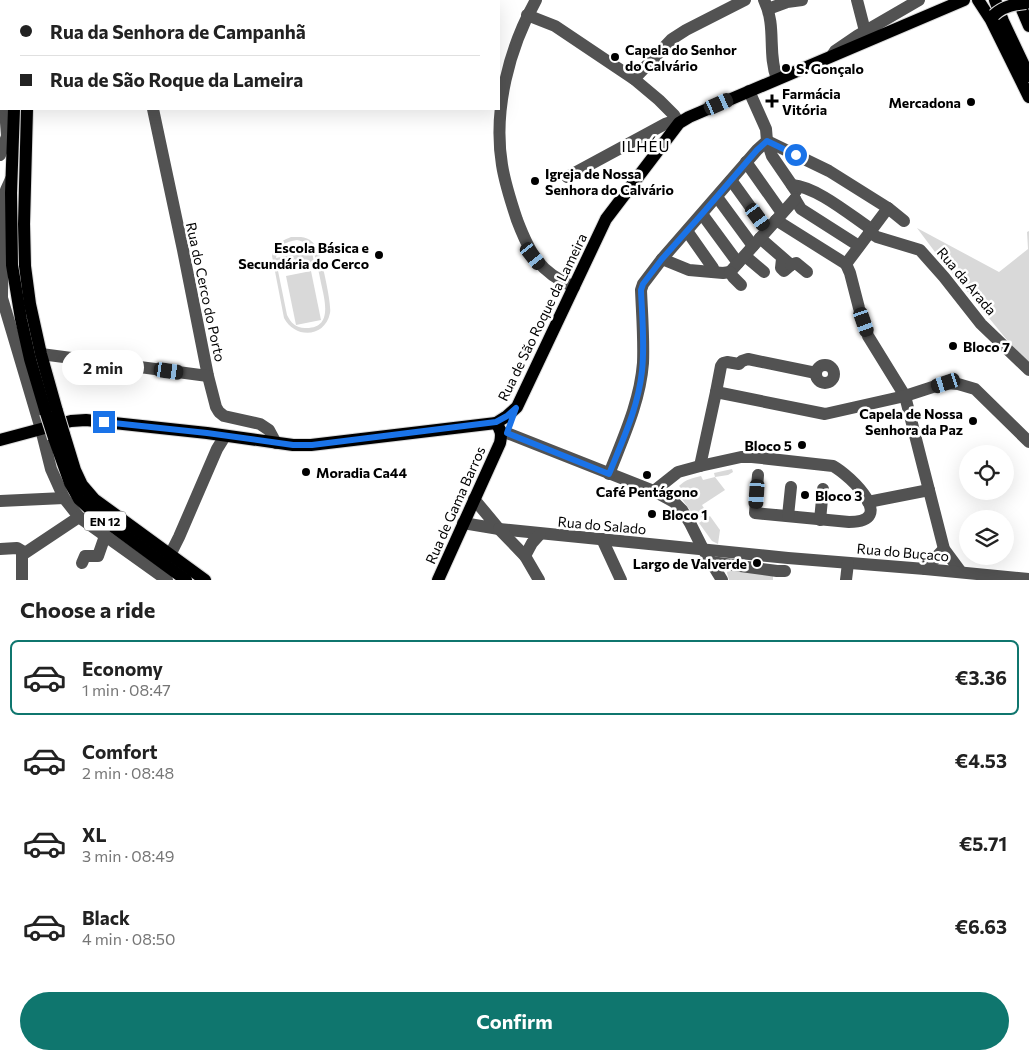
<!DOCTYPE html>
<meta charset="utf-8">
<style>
body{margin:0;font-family:Commissioner,sans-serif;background:#f6f6f6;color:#222;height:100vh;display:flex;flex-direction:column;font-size:19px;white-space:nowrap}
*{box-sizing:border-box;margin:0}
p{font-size:16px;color:#767676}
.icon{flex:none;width:28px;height:28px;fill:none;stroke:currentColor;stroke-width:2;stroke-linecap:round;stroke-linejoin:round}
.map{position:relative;height:580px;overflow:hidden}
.side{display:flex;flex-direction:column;background:#fff;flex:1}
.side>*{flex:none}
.banner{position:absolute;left:0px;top:0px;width:500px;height:110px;box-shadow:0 5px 20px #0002;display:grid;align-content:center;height:110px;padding:0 20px;background:#fff}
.buttons{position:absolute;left:959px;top:445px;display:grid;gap:10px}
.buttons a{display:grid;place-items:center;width:55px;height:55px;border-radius:50%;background:#fff;box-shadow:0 5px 20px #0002;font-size:25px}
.end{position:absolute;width:22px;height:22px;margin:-11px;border:6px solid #1a73e8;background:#fff;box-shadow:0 0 0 2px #fff}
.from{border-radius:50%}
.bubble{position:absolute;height:35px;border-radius:18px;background:#fff;box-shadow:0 5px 20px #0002;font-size:16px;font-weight:700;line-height:35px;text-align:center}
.car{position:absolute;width:15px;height:30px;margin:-15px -8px;border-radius:6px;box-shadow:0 0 4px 1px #0007;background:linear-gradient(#222 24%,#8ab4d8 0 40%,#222 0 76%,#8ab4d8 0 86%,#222 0)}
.banner b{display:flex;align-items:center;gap:18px;height:48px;font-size:19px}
.banner b+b{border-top:1px solid #e0e0e0}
.banner i{width:12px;height:12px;background:#222}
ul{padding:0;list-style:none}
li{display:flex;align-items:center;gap:15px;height:75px;margin:0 10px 8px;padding:0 10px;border:2px solid transparent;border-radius:8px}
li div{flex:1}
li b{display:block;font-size:19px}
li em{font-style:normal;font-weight:700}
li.selected{border-color:#0f766e}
li>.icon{width:45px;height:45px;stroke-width:1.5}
h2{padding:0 20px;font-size:22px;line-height:60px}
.button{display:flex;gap:10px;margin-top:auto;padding:10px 20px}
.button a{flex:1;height:58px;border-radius:30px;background:#0f766e;color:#fff;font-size:20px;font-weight:700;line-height:58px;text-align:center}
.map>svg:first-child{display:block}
.green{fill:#d9d9d9;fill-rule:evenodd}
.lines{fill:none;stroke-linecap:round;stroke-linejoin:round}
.major-casing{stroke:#dbdbdb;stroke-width:14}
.minor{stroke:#525252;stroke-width:12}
.major{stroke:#000;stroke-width:12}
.major-bridge-casing{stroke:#dbdbdb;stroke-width:14;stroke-linecap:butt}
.major-bridge{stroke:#000;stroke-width:12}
.route{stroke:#1a73e8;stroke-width:6}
.poi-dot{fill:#000;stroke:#fff;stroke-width:2}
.labels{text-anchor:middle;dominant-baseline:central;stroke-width:5;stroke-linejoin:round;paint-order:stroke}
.shield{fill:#fff;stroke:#4c4c4c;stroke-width:1}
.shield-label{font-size:12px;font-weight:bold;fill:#000}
.poi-label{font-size:14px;font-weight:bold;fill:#000;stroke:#fff;text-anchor:start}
.street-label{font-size:14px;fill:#000;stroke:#fff}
.neighbourhood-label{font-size:15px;letter-spacing:1px;fill:#000;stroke:#fff}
</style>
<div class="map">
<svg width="1029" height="580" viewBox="0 0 1029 580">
<rect width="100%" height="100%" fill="#fff"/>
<g class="green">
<polygon points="917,228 999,272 1028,249 1027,232 1029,231 1029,367 935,252"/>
<path d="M291,237C298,237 304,236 310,240C314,243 317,248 319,253C322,261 332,305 330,313C325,338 295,339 284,318L272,256C276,244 279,242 291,237ZM297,240C306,242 310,245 314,253C317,263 319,273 321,283C325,301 333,329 305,328C296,328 291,323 287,315L276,261V260L279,270L314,263L312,251L276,258C278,245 285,242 297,240Z"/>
<polygon points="311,271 321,320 296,325 286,276"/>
<path d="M732,469L733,472L728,475L715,477L725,490L702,505L707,513L697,520L679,495L684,491L679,486C686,479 693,478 701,476L703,480L715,477L714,473Z"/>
<polygon points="710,516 720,530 718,544 712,541 699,523"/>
<polygon points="728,569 773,576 773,580 729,580 727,573"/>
</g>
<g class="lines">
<defs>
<g id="major">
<polyline points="15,0 15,1"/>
<polyline points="978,0 991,20 1029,97"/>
<polyline points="995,0 1003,21 1029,76"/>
<polyline points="1018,0 1029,26"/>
<polyline points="36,1 36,0"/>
<polyline points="14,109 11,193 12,265 21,319 30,359 46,413"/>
<polyline points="27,109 24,224 25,266 30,304 41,354 57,411"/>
<polyline points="64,434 75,470 82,485 94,499 205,580"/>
<polyline points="54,438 70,483 79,499 93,512 186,580"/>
<polyline points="0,440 71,421 86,420 207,433 293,445 311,445 496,423 507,416 517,407 606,219 679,123 689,117 964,0"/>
<path d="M438,580L500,443C502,434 501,430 496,423"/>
</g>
</defs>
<use href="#major" class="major-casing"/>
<g class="minor">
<polyline points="4,0 5,1"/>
<path d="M536,0C509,48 493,110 502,165C505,184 511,202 517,220C530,254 539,272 574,287"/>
<path d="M764,0C777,27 767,52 777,79"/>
<polyline points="857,0 865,31"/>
<polyline points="148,1 148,0"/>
<polyline points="768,9 787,2 802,0"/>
<polyline points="527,15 555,26 634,79 659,100 674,115 679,123"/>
<polyline points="833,54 835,51 857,36 919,0"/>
<polyline points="634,79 672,39 686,30 745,0"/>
<polyline points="153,109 183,250 208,376 216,407 219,412 224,416 260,424 269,430 276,443"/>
<polyline points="767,141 829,171 888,208 846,264"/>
<polyline points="767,141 772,156 796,191"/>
<polyline points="0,155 7,136 5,109"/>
<polyline points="746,162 782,213"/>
<polyline points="567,177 665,124 671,122 679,123"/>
<polyline points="11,179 6,190 3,207 2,298 41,429 51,469 64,498 79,517 167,580"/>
<polyline points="731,180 767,230"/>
<path d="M792,185C817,187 850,215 871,229"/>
<polyline points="717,197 753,246"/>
<polyline points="795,199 801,209 859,246"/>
<polyline points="888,208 904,221"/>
<polyline points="702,214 738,263"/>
<polyline points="776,220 846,264"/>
<polyline points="687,231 713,268 713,272"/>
<polyline points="869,232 877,237 920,250 944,277 981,324 1029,370"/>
<polyline points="760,238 791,265 784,271 781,268 782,259"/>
<polyline points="745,256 764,272"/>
<polyline points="662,259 689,270 723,273 730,272"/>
<polyline points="846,264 850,273 859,308 868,336 905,396 944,549 961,572"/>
<polyline points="791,265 796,263 807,272"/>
<polyline points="730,272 795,199"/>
<polyline points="730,272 733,277 741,285"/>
<polyline points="41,354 208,376"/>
<circle cx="825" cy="374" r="9"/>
<polyline points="716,392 721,366 723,363 727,362 739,364 742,361 748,359 816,373"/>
<polyline points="507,433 654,491 674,502 682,510 690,523 703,549 722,580"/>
<polyline points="700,466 716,392 825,414 905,396 945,383 958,384 975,389 1029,442"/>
<path d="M609,474C623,438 640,402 643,363C644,339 642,314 641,290L643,284L662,259L757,150L767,141L766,129L749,91"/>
<path d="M654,491L678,472L700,466L741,457H752L833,466C851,476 898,522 849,522L755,513L758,475"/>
<polyline points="0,501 64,498"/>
<polyline points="868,502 929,490"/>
<polyline points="788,516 791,487"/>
<polyline points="820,520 823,489"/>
<polyline points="463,523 499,529 474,499"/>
<polyline points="499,529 788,558 925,569 1029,579"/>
<polyline points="499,529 525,556 539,580"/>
<polyline points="602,539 621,580"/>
<polyline points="0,549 17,548 22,551 22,555"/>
<polyline points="169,554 173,549 179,537 217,449 225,436"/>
<polyline points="525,556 532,543 540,534"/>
<polyline points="711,562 777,571 785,571"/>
<polyline points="82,563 85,556 98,556 105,536"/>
<polyline points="925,569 944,549"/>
<polyline points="22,580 22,555 79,517"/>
<polyline points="846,580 848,563"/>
</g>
<use href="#major" class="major"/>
<defs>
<g id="major-bridge">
<path d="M994,15C1002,7 1014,4 1026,3"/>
<polyline points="57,411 64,434"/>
<polyline points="46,413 54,438"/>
</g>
</defs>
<use href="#major-bridge" class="major-bridge-casing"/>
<use href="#major-bridge" class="major-bridge"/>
</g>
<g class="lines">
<path class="route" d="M104,422L207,433L293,445H312L496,422L507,416L516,408L507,433L609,474C623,439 638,408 642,371C645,344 642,316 641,290L643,284L662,259L702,214L757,150L767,141L796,155"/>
</g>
<g class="poi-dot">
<circle cx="615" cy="57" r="5"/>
<circle cx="786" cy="68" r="5"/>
<path d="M769.5 93.5h5v5h5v5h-5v5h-5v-5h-5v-5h5z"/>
<circle cx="971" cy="102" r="5"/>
<circle cx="535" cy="181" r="5"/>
<circle cx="379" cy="255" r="5"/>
<circle cx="953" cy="346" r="5"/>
<circle cx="973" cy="421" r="5"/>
<circle cx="802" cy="445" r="5"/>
<circle cx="306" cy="472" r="5"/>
<circle cx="647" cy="475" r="5"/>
<circle cx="805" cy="495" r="5"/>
<circle cx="652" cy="514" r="5"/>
<circle cx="757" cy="563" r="5"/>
</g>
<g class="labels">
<rect class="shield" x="84" y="511.5" width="42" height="19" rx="4"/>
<g class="shield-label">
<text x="105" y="521">EN 12</text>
</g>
<g class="poi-label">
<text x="625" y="49">Capela do Senhor<tspan x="625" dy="16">do Calvário</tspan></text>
<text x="796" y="68">S. Gonçalo</text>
<text x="782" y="93">Farmácia<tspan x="782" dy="16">Vitória</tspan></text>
<text x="961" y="102" text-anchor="end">Mercadona</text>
<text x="545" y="173">Igreja de Nossa<tspan x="545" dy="16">Senhora do Calvário</tspan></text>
<text x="369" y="247" text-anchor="end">Escola Básica e<tspan x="369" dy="16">Secundária do Cerco</tspan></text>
<text x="963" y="346">Bloco 7</text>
<text x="963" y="413" text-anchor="end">Capela de Nossa<tspan x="963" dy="16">Senhora da Paz</tspan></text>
<text x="792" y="445" text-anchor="end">Bloco 5</text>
<text x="316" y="472">Moradia Ca44</text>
<text x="647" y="491" text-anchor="middle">Café Pentágono</text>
<text x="815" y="495">Bloco 3</text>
<text x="662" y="514">Bloco 1</text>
<text x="747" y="563" text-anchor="end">Largo de Valverde</text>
</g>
<g class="street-label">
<text transform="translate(967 281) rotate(50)">Rua da Arada</text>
<text transform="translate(206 292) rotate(78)">Rua do Cerco do Porto</text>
<text transform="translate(542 317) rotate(-64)">Rua de São Roque da Lameira</text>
<text transform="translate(455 505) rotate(-66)">Rua de Gama Barros</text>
<text transform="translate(602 525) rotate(5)">Rua do Salado</text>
<text transform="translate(903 552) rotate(5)">Rua do Buçaco</text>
</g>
<g class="neighbourhood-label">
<text x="646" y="146">ILHÉU</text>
</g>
</g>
</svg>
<div class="buttons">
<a><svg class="icon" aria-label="locate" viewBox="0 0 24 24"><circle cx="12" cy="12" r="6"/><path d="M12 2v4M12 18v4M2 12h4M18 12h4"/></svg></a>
<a><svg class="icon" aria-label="layers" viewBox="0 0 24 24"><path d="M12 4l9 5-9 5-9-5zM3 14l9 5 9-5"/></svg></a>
</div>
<i class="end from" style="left:796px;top:155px"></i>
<i class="end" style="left:104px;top:422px"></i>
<div class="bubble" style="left:62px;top:350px;width:82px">2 min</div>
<i class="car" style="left:719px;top:104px;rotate:66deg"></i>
<i class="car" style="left:758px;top:217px;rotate:144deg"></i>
<i class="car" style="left:533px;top:256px;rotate:142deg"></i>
<i class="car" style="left:864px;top:322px;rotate:161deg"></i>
<i class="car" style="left:169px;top:371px;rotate:98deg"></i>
<i class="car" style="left:946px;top:383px;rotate:252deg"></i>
<i class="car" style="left:757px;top:494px;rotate:184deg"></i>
<div class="banner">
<b><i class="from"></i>Rua da Senhora de Campanhã</b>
<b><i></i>Rua de São Roque da Lameira</b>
</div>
</div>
<section class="side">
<h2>Choose a ride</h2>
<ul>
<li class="selected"><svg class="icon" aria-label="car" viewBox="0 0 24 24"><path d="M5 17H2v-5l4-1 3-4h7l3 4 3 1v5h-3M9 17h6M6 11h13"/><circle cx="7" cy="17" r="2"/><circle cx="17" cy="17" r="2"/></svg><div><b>Economy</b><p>1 min · 08:47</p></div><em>€3.36</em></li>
<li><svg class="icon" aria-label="car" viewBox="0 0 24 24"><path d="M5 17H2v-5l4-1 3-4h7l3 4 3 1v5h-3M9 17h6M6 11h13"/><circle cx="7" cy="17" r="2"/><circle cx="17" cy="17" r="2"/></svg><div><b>Comfort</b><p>2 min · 08:48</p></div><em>€4.53</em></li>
<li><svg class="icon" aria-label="car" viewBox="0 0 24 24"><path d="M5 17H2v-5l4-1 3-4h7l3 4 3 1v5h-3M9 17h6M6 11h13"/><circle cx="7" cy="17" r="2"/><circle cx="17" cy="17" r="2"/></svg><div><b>XL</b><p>3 min · 08:49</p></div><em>€5.71</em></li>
<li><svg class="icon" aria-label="car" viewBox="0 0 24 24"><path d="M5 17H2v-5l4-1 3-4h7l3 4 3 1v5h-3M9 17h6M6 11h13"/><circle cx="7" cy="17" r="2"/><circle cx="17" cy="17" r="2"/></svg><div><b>Black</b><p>4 min · 08:50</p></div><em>€6.63</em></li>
</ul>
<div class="button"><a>Confirm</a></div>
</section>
